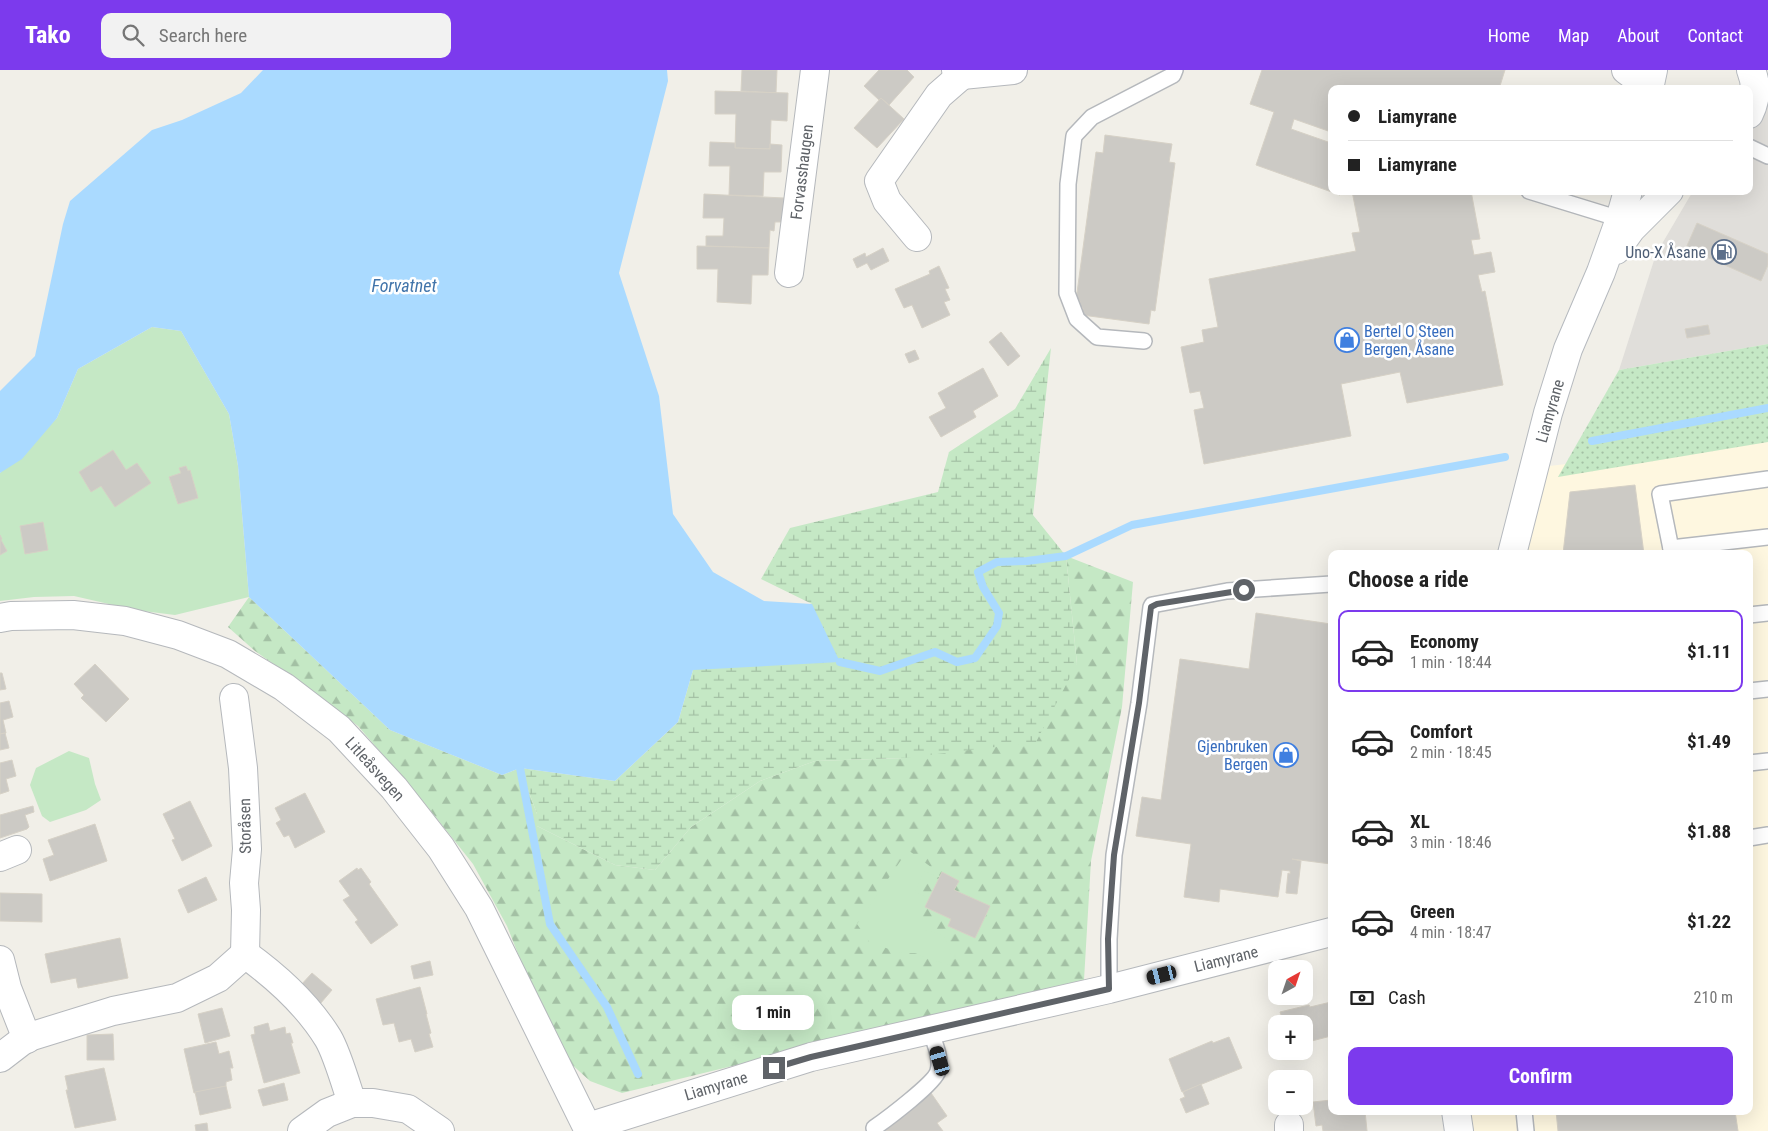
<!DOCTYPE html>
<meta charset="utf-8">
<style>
body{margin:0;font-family:"Roboto Condensed",sans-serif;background:#f2f2f2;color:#222;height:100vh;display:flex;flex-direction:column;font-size:19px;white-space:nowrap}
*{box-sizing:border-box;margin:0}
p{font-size:16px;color:#767676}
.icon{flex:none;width:28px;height:28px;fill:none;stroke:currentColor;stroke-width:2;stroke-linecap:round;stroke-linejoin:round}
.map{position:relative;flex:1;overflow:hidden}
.panel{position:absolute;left:1328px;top:480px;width:425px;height:565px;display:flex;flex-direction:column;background:#fff;border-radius:10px;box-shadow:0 5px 20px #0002}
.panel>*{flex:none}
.hud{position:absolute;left:1328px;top:15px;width:425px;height:110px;border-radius:10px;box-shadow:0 5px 20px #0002;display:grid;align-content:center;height:110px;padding:0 20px;background:#fff}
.needle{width:32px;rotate:40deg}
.controls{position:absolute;left:1268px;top:890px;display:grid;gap:10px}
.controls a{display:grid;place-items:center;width:45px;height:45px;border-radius:10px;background:#fff;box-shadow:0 5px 20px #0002;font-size:25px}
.end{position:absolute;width:22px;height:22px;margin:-11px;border:6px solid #5f6368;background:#fff;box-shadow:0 0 0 2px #fff}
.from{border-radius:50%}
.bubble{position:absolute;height:35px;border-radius:10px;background:#fff;box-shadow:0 5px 20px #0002;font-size:16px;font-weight:700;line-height:35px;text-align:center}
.car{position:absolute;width:15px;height:30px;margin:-15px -8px;border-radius:6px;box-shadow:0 0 4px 1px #0007;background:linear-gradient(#222 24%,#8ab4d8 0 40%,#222 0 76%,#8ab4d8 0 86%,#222 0)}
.hud b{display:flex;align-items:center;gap:18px;height:48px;font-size:19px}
.hud b+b{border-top:1px solid #e0e0e0}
.hud i{width:12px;height:12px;background:#222}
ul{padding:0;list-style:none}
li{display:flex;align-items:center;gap:15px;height:82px;margin:0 10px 8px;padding:0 10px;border:2px solid transparent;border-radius:10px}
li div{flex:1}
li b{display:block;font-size:19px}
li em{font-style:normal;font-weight:700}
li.current{border-color:#7c3aed}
li>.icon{width:45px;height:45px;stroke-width:1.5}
h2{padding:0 20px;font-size:22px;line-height:60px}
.pay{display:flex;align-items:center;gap:12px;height:55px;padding:0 20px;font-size:19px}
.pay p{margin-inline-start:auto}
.primary-button{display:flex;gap:10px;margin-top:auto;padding:10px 20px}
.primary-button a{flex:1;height:58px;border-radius:10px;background:#7c3aed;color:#fff;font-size:20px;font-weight:700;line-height:58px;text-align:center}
header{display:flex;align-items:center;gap:30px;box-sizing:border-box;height:70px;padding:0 25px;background:#7c3aed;color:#fff}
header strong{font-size:24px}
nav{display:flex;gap:28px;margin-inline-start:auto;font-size:18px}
.search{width:350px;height:45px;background:#f2f2f2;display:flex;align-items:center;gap:12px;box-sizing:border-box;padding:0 18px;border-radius:10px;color:#767676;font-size:19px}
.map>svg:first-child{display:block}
.commercial{fill:#fef7e0}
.industrial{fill:#e0deda}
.forest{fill:url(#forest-firs)}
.wetland{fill:url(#wetland-marsh)}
.park{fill:url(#park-dots)}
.garden{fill:#c5e8c5}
.water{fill:#aadaff}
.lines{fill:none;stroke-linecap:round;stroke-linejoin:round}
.stream{stroke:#aadaff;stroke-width:8}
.building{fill:#cccac5;stroke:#d6d1c6}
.service-casing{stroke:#b5b8bc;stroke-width:18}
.minor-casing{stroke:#b5b8bc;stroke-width:30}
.tertiary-casing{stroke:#b5b8bc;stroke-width:30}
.secondary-casing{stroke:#b6babf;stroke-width:30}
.service{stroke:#fff;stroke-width:15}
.minor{stroke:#fff;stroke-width:28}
.tertiary{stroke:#fff;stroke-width:28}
.secondary{stroke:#fff;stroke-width:28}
.route{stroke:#5f6368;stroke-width:6}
.labels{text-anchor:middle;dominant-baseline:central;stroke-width:5;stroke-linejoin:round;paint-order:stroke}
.street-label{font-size:16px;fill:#5f6368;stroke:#fff}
.service-label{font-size:16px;fill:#4e5e75;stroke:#fff;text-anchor:end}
.shop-label{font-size:16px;fill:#366cbe;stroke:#fff;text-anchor:start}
.water-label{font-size:18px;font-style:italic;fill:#4174aa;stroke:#fff}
</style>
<header>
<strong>Tako</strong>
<div class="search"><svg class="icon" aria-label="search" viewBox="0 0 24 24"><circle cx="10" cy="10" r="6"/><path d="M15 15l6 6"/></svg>Search here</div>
<nav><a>Home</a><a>Map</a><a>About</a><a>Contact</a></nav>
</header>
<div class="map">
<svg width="1768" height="1061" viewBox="0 0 1768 1061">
<defs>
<pattern id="forest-firs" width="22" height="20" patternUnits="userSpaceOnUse" patternTransform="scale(1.25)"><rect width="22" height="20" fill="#c5e8c5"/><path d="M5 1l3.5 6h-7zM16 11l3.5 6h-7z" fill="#a3c0a4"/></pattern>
<pattern id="wetland-marsh" width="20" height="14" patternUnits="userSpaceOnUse" patternTransform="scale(1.25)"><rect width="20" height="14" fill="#c5e8c5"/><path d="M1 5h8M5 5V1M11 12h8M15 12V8" fill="none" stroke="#a3c0a4"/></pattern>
<pattern id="park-dots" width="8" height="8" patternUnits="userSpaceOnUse" patternTransform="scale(1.25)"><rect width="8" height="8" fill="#c5e8c5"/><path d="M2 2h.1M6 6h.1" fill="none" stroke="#a3c0a4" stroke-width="1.8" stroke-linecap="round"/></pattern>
</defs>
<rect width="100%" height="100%" fill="#f1efe8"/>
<polygon class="commercial" points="1768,370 1768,1061 1458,1061 1456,1041 1749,1041 1749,484 1520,484 1541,397"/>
<polygon class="industrial" points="1768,14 1768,274 1619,300 1656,184 1693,121 1749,121 1749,37"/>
<polygon class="forest" points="1066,486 1133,512 1122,637 1091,791 1084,910 622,1023 590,1011 568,991 545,952 507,856 473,794 426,735 358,656 310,620 255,581 228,557 249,527 390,660 502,705 520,698 537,744 537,756 615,795 655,800 691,757 760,711 815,691 904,688 1077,594"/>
<polygon class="wetland" points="1051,278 1033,445 1066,486 1077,594 1036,672 904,688 815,691 760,711 691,757 655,800 615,795 537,756 537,744 520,698 615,711 678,652 693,600 812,534 761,509 790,458 938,422 949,382 1015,339"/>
<polygon class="park" points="1768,274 1768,372 1558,407 1619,300"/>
<g class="garden">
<polygon points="152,257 181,261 229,344 238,396 249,527 175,545 135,540 74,526 34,527 0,531 0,403 57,348 78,299"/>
<polygon points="69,681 89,688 95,714 101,730 86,740 50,752 42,746 30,715 36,698"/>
<path d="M908,780L931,797L943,809L924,801L915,822L927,827L919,850L923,860C947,863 951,871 951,895L929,889L915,883H902L870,873L857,854Z"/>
</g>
<polygon class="water" points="263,0 667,0 668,11 619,203 659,326 673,444 713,502 764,531 812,534 840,592 693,600 678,652 615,711 520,698 502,705 390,660 249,527 238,396 229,344 181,261 152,257 78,299 57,348 22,389 0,403 0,321 35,286 63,154 70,131 152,60 182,50 241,23"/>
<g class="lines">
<g class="stream">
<polyline points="1592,371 1768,338"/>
<polyline points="840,592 880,601 935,582 957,592 975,588 997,556 999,543 983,517 978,502 997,492 1027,491 1066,486 1132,455 1505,387"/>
<polyline points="520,698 550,854 607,937 638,1004"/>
</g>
</g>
<g class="building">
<polygon points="742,0 777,0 776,23 741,21"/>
<polygon points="879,0 907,0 914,7 889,35 881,28 879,30 864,16"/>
<polygon points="1262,0 1505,0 1499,19 1331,19 1331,62 1294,49 1291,59 1331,73 1331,121 1341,121 1340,125 1256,95 1274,42 1250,34"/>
<polygon points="715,21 788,23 787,51 771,50 770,79 735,78 736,44 715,44"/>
<polygon points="881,28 904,49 877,78 854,58"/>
<polygon points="1105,65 1172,74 1169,92 1175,93 1155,241 1151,240 1149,254 1082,245 1083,238 1079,237 1080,231 1076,230 1096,82 1103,83"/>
<polygon points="710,72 735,73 735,78 770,79 770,74 782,75 781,102 764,102 763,126 729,125 730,96 709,96"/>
<polygon points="1352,121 1471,121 1480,169 1471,170 1474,185 1491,182 1495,202 1478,205 1482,222 1485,221 1503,315 1407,333 1400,302 1341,314 1351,366 1204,394 1194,340 1204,338 1200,321 1190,323 1181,277 1204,272 1202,260 1218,257 1209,209 1356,181 1352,163 1360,162"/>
<polygon points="704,124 784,128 784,152 775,152 774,161 770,160 769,178 706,176 706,166 723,166 724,148 703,148"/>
<polygon points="1697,153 1768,184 1768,195 1761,211 1686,178"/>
<polygon points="697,176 769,178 768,205 752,205 751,234 717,232 718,199 697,199"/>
<polygon points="883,178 889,191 871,200 867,193 857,198 853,189 865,183 866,187"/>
<polygon points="939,196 949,218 945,219 950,230 944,232 950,245 922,258 912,235 904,238 895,219 930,204 929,201"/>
<polygon points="1708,255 1710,264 1687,268 1685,259"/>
<polygon points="1001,262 1020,286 1008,296 989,272"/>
<polygon points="915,280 919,289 909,293 905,284"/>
<polygon points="983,298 998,326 973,341 976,347 941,367 929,347 946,338 938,323"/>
<polygon points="113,380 126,400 137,393 151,413 115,437 101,416 91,422 79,402"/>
<polygon points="186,396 188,401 190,400 198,428 178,434 169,407 181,403 179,398"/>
<polygon points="1635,415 1644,484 1563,484 1570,422"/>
<polygon points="43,452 48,480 25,484 20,456"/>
<polygon points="0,465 2,469 1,470 7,481 0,485"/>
<polygon points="1256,543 1331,554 1331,794 1292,789 1301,791 1297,824 1286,823 1288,803 1290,804 1290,801 1282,800 1278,827 1220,819 1219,832 1184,827 1191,774 1136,766 1142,727 1161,730 1180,589 1249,599"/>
<polygon points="95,594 129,629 106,652 81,628 84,625 74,614"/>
<polygon points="0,603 2,603 6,619 0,620"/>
<polygon points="9,631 13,647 3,650 6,663 0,664 0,633"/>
<polygon points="5,663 9,678 0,680 0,664"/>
<polygon points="12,690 16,706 6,709 9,721 0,724 0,693"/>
<polygon points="305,723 325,762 295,778 289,765 284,767 276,753 281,750 275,738"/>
<polygon points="190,731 212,776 182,791 172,770 175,769 163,744"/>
<polygon points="33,736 34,742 25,745 29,757 27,759 0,768 0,745"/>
<polygon points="95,754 107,791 50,811 43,789 54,785 48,770"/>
<polygon points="357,798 358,800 361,798 371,812 369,814 398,855 371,874 355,852 358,850 343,830 350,826 339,811"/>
<polygon points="942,802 959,811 954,820 990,836 975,868 948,856 951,849 925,837"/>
<polygon points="206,807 217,830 188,843 178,820"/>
<polygon points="0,823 42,824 42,852 0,851"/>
<polygon points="120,868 128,908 78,918 76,908 51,913 45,884"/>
<polygon points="430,891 433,905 414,909 411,896"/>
<polygon points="312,903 332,920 320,934 300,916"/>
<polygon points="420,917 427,944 426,944 431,963 429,964 433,977 415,982 411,969 399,972 394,953 383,955 376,929"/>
<polygon points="1331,932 1331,966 1304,973 1304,954 1280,954 1280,952 1283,951 1280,942 1309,935 1310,937"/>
<polygon points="222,938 230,966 205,973 198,944"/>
<polygon points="268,953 270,961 285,957 286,964 290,963 293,973 291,973 300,1003 264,1013 251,965 255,964 254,957"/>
<polygon points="113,964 114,990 87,990 87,965"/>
<polygon points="1229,967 1242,998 1182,1022 1169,989 1212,971 1213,973"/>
<polygon points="216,972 219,984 229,981 233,998 230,998 232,1010 226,1012 226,1016 194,1023 184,979"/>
<polygon points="104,998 116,1050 75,1058 66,1020 68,1020 65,1006"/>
<polygon points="284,1013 288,1030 263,1036 258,1020"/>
<polygon points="1201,1014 1209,1034 1186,1043 1180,1029 1185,1027 1183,1022"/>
<polygon points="226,1016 231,1038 200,1045 195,1022"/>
<polygon points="931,1023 947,1046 937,1053 943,1061 882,1061 881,1060"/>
<polygon points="1331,1030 1331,1041 1365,1041 1367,1061 1323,1061 1322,1055 1316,1056 1313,1032"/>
<polygon points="1556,1041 1735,1041 1738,1061 1558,1061"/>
<polygon points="207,1053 208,1061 196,1061 195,1055"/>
</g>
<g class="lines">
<defs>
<g id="service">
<polyline points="1749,77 1768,86"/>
<polyline points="1529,121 1620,149 1624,153"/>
<polyline points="1144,271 1097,267 1077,249 1067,223 1068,114 1074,66 1092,47 1173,5 1175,0"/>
<polyline points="1671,478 1768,467"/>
<polyline points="1672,484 1660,424 1768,409"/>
<polyline points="1749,545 1768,543"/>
<polyline points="1749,621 1768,619"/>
<polyline points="1749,693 1768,691"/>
<polyline points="1749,768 1768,765"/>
<polyline points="1109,919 1109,869 1114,785 1139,633 1151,537 1152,535 1227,521 1331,514"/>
<polyline points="1524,1041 1526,1061"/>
<path d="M874,1058C887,1049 935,1013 938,1001C942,988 934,972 930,960"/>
</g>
<g id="minor">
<polyline points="956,0 962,5 1013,0"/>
<polyline points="1626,0 1649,17"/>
<polyline points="917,167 887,131 879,111 939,25 962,5"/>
<polyline points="789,203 815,0"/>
<polyline points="234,628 243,698 247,779 244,813 246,840 245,884"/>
<polyline points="0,787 17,780"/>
<polyline points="0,890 7,918 27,969"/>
<path d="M0,988L26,968L113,941L177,928L218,908L245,884C277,907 307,934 328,968C337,983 346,1015 352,1033"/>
<polyline points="1289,1055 1289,1061"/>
<polyline points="302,1061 327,1043 352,1033 373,1033 408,1039 440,1061"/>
</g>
<g id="tertiary">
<polyline points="0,548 11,546 73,545 125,551 178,565 228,584 284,617 339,659 394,718 441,778 479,838 589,1061"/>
<polyline points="588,1057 811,987 1109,919 1331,862"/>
</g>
<g id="secondary">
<polyline points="1649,19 1653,0"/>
<path d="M1749,44C1756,30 1757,15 1751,0"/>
<polyline points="1616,180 1631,159 1669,121"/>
<polyline points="1512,484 1548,343 1568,279 1601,202 1620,149 1628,121"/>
<polyline points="1456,1041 1459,1061"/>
</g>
</defs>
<use href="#service" class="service-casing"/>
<use href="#minor" class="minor-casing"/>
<use href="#tertiary" class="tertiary-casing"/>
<use href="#secondary" class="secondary-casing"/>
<use href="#service" class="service"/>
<use href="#minor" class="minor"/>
<use href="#tertiary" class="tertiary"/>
<use href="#secondary" class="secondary"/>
</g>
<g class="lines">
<polyline class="route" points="774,998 811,987 1109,919 1108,869 1114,785 1139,633 1151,537 1157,534 1244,520"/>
</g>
<defs>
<symbol id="fuel-ring" viewBox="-11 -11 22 22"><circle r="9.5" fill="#fff" stroke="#5c6f8a" stroke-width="1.5"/><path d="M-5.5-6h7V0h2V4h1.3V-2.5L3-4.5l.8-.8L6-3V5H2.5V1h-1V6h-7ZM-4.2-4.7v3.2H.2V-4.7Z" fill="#5c6f8a"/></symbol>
<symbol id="shop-ring" viewBox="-11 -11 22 22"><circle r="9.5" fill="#fff" stroke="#3f7fe0" stroke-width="1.5"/><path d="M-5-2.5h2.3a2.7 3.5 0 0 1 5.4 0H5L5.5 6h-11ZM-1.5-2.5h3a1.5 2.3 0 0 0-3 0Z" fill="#3f7fe0"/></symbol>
</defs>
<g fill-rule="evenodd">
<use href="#fuel-ring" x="1710" y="168" width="28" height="28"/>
<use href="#shop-ring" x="1333" y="256" width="28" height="28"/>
<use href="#shop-ring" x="1272" y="671" width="28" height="28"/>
</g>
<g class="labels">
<g class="street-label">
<text transform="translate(802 102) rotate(-83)">Forvasshaugen</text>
<text transform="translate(1550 341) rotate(-74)">Liamyrane</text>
<text transform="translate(375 699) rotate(48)">Litleåsvegen</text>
<text transform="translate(245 756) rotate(-91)">Storåsen</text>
<text transform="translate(1226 889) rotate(-14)">Liamyrane</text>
<text transform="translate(716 1016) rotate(-17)">Liamyrane</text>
</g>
<g class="service-label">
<text x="1706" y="182">Uno-X Åsane</text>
</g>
<g class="shop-label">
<text x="1364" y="261">Bertel O Steen<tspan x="1364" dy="18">Bergen, Åsane</tspan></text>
<text x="1268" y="676" text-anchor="end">Gjenbruken<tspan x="1268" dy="18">Bergen</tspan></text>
</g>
<g class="water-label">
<text x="404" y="215">Forvatnet</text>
</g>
</g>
</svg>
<div class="controls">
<a><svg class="needle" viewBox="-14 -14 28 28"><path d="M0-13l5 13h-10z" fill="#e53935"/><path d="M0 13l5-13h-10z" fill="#767676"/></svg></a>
<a>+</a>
<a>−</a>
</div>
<i class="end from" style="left:1244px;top:520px"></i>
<i class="end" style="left:774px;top:998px"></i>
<div class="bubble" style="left:732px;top:925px;width:82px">1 min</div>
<i class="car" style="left:1162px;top:905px;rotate:256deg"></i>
<i class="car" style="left:940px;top:991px;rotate:343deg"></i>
<div class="hud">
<b><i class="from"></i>Liamyrane</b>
<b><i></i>Liamyrane</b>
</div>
<section class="panel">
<h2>Choose a ride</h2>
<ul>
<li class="current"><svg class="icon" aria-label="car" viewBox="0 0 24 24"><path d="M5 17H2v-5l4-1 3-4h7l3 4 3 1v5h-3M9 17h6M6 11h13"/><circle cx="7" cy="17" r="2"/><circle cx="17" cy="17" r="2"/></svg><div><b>Economy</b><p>1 min · 18:44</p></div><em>$1.11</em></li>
<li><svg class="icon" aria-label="car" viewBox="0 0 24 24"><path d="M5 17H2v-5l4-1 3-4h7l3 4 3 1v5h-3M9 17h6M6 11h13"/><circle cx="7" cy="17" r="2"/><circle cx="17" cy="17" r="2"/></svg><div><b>Comfort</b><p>2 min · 18:45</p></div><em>$1.49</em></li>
<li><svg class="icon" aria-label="car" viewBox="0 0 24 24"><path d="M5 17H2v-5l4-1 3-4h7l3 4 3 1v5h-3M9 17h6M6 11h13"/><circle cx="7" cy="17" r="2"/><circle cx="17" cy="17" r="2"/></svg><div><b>XL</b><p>3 min · 18:46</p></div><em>$1.88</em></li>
<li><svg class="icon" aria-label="car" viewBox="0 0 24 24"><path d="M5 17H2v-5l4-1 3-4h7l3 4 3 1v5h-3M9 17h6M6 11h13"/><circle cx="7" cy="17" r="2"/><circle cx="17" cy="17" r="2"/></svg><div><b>Green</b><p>4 min · 18:47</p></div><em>$1.22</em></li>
</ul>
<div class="pay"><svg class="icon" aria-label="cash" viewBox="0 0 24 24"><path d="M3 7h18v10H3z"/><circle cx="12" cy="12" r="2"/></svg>Cash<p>210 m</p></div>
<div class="primary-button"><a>Confirm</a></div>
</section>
</div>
